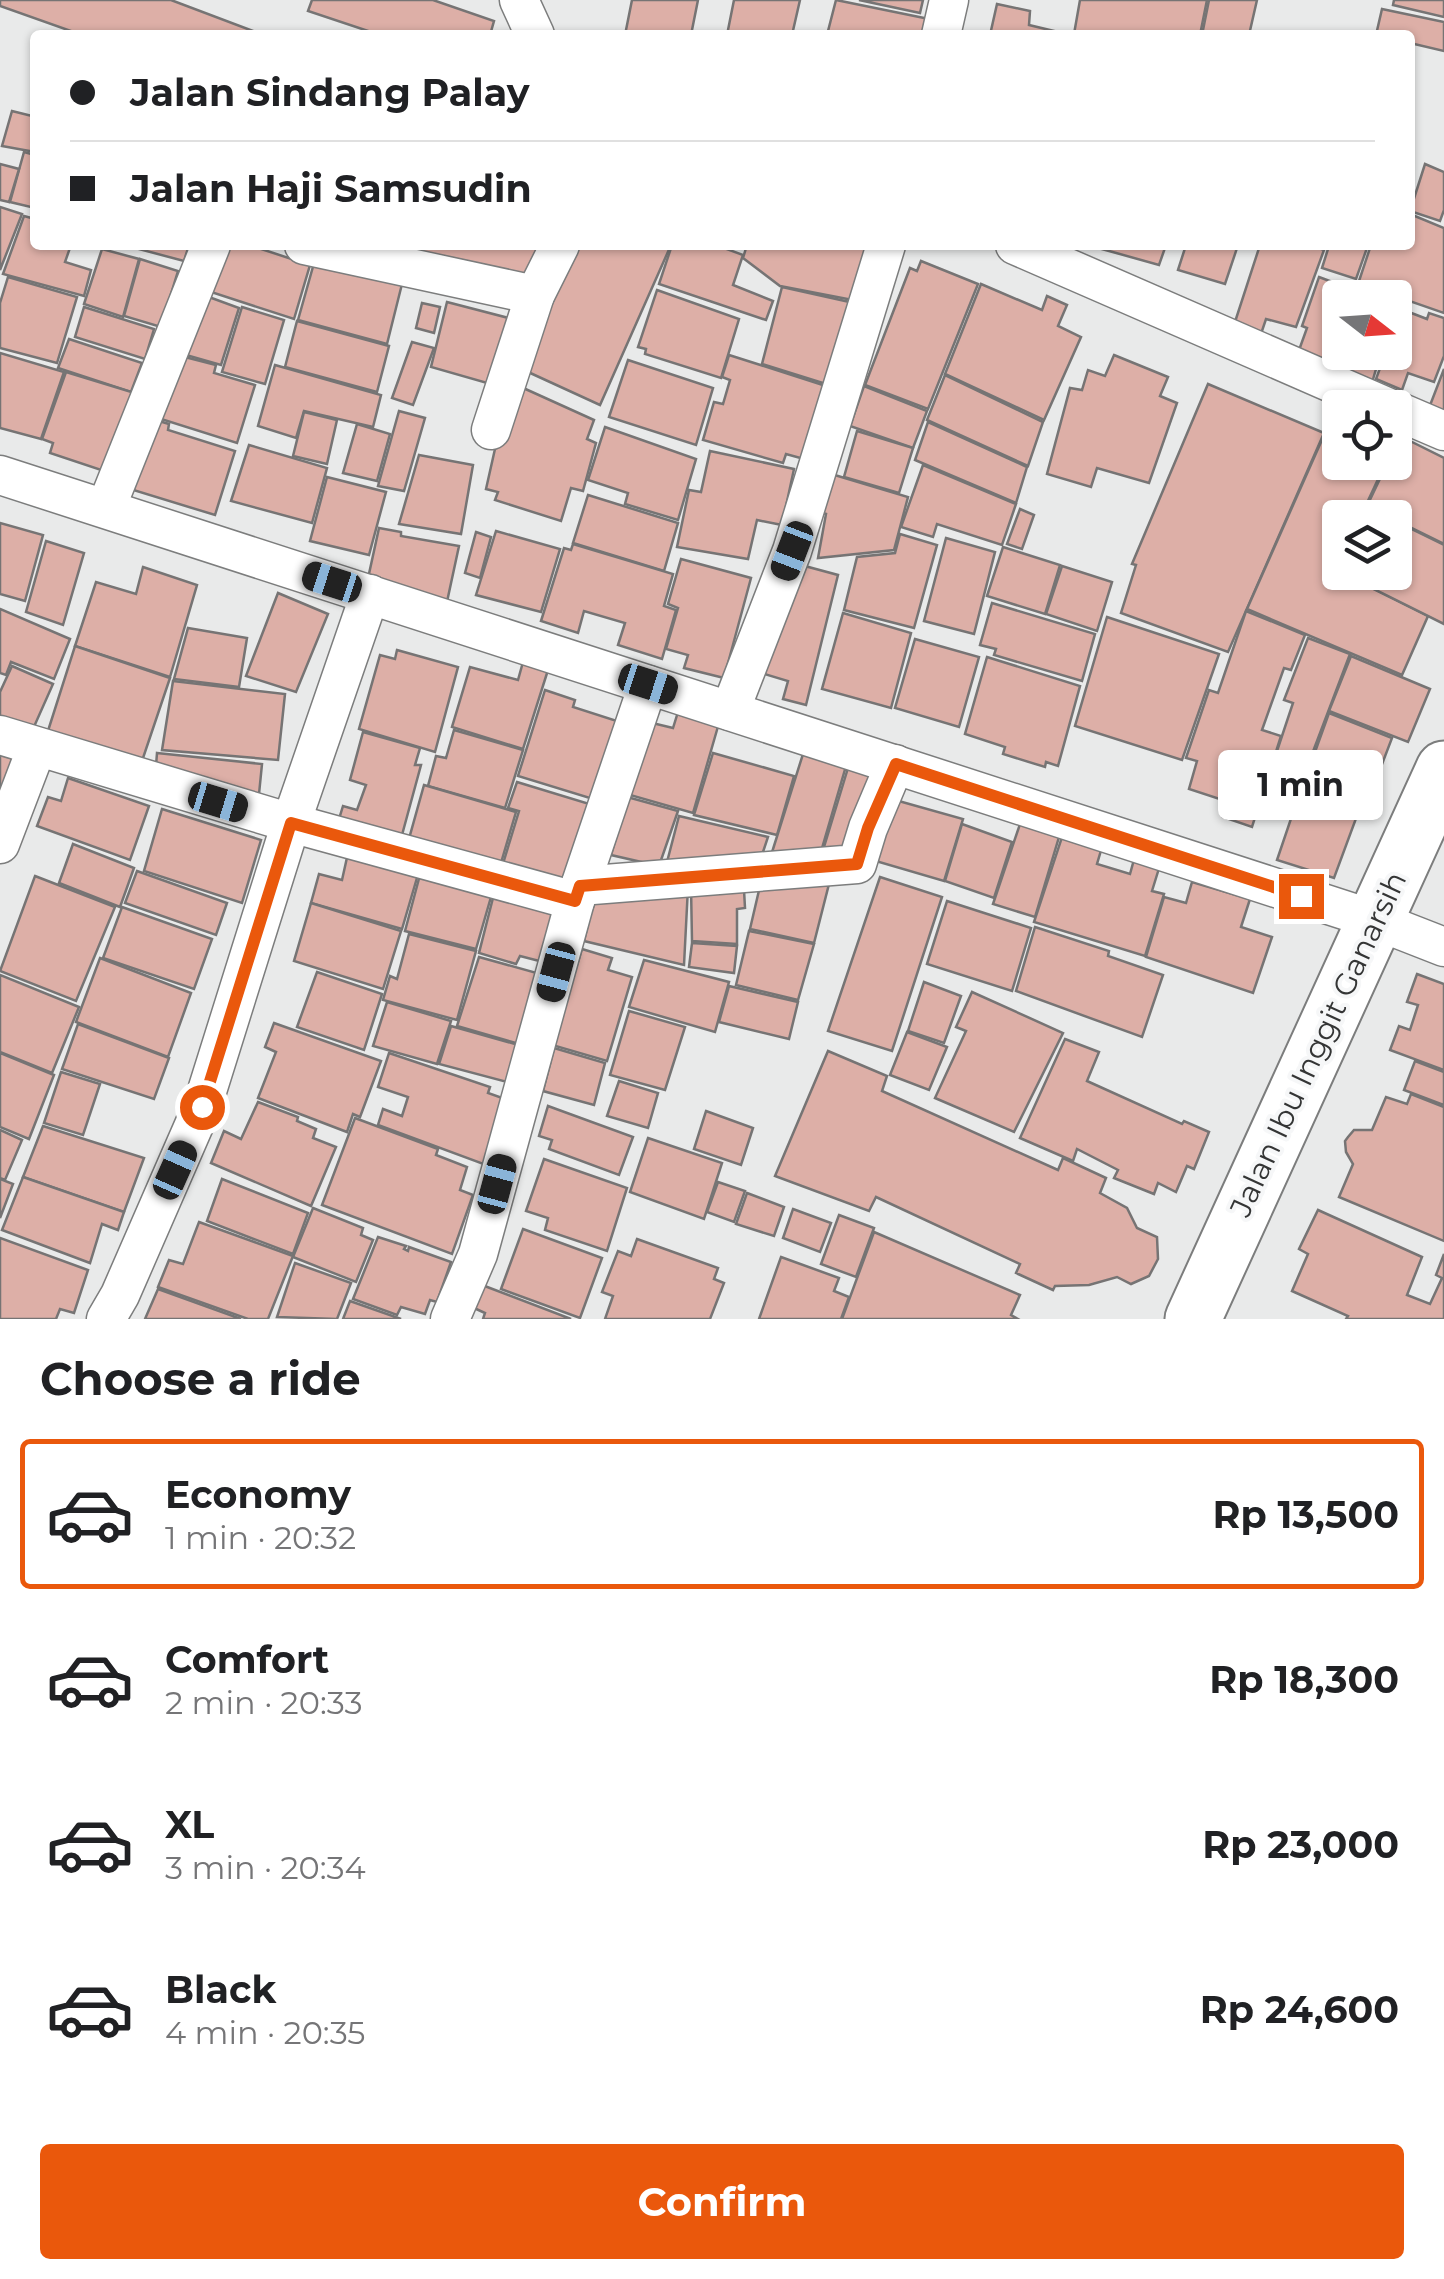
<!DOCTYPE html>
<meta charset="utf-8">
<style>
body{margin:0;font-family:Montserrat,sans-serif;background:#f6f6f6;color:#202124;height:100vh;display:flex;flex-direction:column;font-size:38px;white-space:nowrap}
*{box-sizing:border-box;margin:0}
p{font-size:32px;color:#757577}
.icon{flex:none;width:55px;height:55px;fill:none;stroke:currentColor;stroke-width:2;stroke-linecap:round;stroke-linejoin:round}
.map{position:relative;height:1319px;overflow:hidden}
.sheet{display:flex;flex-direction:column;background:#fff;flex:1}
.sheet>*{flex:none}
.banner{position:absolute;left:30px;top:30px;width:1385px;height:220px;border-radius:10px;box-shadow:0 2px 8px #0004;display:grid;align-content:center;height:220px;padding:0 40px;background:#fff}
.needle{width:65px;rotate:107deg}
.fabs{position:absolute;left:1322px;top:280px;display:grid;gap:20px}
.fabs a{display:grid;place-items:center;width:90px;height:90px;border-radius:10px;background:#fff;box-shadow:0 2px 8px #0004;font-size:50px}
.end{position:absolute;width:45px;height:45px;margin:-22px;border:12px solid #ea580c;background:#fff;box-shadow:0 0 0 5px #fff}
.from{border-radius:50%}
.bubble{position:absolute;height:70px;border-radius:10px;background:#fff;box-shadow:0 2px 8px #0004;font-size:32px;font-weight:700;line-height:70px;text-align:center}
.car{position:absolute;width:30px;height:60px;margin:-30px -15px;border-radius:12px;box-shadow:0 0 8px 2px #0007;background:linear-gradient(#222 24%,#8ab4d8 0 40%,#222 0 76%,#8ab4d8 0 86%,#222 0)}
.banner b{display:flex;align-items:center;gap:35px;height:95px;font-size:38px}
.banner b+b{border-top:2px solid #e0e0e0}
.banner i{width:25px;height:25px;background:#202124}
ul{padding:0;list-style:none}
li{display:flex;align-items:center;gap:30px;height:150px;margin:0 20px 15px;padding:0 20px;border:5px solid transparent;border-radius:10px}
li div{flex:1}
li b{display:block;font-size:38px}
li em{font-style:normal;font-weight:700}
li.active{border-color:#ea580c}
li>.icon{width:90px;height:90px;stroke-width:1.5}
h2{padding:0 40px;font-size:45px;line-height:120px}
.button{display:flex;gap:20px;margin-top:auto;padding:20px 40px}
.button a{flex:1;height:115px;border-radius:10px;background:#ea580c;color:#fff;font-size:40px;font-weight:700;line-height:115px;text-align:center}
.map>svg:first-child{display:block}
.building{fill:#ddafa7;stroke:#767474;stroke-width:2.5}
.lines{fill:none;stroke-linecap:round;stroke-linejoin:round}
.minor-casing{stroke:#7c7d7d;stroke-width:41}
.secondary-casing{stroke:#7c7d7d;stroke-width:59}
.minor{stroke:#fff;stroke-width:38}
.secondary{stroke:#fff;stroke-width:55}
.route{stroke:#ea580c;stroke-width:12}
.labels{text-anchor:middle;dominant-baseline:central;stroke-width:8;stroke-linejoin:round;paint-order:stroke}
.street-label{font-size:30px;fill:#343535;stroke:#f6f7f8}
</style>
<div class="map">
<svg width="1444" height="1319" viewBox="0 0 1444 1319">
<rect width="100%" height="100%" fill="#e9eaea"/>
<g class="building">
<polygon points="0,0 171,0 261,34 82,35 0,6"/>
<polygon points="312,0 433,0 494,21 490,35 380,35 308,11"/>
<polygon points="632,0 698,0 691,35 625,35"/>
<polygon points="734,0 800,0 792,35 727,35"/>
<polygon points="836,0 934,20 931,35 827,35"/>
<polygon points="859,0 923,0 920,13"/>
<polygon points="1080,0 1207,0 1200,35 1074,34"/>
<polygon points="1209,0 1257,0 1249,35 1202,35"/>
<polygon points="1394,0 1444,0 1444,17 1393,5"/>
<polygon points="997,4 1030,11 1029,25 1058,32 1057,35 990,35"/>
<polygon points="1382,9 1444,22 1444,51 1410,43 1410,35 1376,35"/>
<polygon points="35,106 35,152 2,146 12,111 32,116"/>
<polygon points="24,152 35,155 35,208 10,202"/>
<polygon points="0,164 19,169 9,202 0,200"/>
<polygon points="1425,164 1444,172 1444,210 1440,221 1410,211"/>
<polygon points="0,207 22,214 0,270"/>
<polygon points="1410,214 1444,228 1444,313 1404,299 1399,312 1395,311 1395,298 1376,298 1379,289 1359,281 1371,245 1410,245"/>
<polygon points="24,216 35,219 35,245 71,245 65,262 91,270 84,296 3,274"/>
<polygon points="124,245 189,245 184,261"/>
<polygon points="223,245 249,245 310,265 294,319 208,291"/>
<polygon points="423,245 542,245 527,282 420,258"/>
<polygon points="566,245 671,245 600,405 515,366"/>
<polygon points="672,245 716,245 743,255 733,285 773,301 766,320 659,284"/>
<polygon points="747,245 876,245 863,302 780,286 743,258"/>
<polygon points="1103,245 1166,245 1159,265 1102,249"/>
<polygon points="1186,245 1238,245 1225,284 1178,270"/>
<polygon points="1260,245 1311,245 1324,250 1296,327 1266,319 1261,334 1234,325"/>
<polygon points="1316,245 1368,245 1356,279 1322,268 1328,249"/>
<polygon points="102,249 139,259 123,317 84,304"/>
<polygon points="316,256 403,280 387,344 298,320"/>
<polygon points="140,259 178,271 161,327 124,316"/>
<polygon points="921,261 978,284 928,409 865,385 910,268 917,271"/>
<polygon points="8,277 77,297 57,363 0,348 0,303"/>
<polygon points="1319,277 1372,297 1340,298 1340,349 1332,365 1298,353 1307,328 1302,326"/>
<polygon points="981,284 1042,310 1047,296 1067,305 1058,326 1081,337 1044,420 945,374"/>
<polygon points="782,287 863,305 826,384 762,364"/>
<polygon points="657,290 739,319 721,378 645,354 646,349 638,347"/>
<polygon points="198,293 239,308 221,365 179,353"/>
<polygon points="447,302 520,321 501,387 431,367"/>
<polygon points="422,303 440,307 434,333 416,328"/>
<polygon points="84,307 154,329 145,359 75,337"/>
<polygon points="242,307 284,320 265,384 222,372"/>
<polygon points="1401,309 1427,319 1429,313 1444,318 1444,356 1434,382 1408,373 1402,390 1376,379 1386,352 1395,352 1395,327"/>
<polygon points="297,321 389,346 377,392 285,367"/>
<polygon points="69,339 142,363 131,392 58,368"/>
<polygon points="412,342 434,348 413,405 392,398"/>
<polygon points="1381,352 1371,386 1346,377 1352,352"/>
<polygon points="0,353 64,372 41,439 0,428"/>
<polygon points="729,355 826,386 804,459 786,454 783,463 703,440 714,402 723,404 730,380 722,377"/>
<polygon points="1114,355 1168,377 1160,396 1177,403 1149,483 1097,468 1091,487 1047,474 1070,388 1082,390 1088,370 1105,376"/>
<polygon points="181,356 216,365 214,373 255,385 237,443 161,419"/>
<polygon points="628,360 713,388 696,445 609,417"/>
<polygon points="275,365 381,395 373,427 304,411 296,438 258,426"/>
<polygon points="1444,369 1444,414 1429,408"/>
<polygon points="66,372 138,394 110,473 50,453 53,443 42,439"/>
<polygon points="945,375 1043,422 1028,466 927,420"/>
<polygon points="510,382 594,420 587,439 596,443 583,491 571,488 561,521 495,500 498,492 486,489"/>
<polygon points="1208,384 1324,433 1228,652 1121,613 1136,565 1132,564"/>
<polygon points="864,386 927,411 913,448 850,426"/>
<polygon points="399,411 425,418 404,491 378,486"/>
<polygon points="304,412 337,420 327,464 293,456"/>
<polygon points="152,419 169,424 168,430 235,451 215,515 130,489"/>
<polygon points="928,422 1027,467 1016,503 915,460"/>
<polygon points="357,424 390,434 377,481 343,473"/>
<polygon points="605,427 696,459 678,520 625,504 628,493 588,480"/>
<polygon points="857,431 913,448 899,493 844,477"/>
<polygon points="1325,433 1340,440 1340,462 1386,462 1360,518 1340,518 1340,559 1335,570 1428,616 1402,675 1247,609"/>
<polygon points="1400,436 1444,458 1444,544 1367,506 1388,462 1395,462 1395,447"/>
<polygon points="249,445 327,468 312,523 231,501"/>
<polygon points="710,451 794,469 782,525 757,520 748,559 677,547 689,490 701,492"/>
<polygon points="419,455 473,465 461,534 399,524"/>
<polygon points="923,465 1016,504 1002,545 937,524 933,537 901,527"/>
<polygon points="828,473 908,497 894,550 818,558 826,514 816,511"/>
<polygon points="327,477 386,492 369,555 310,541"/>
<polygon points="588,495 678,523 664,571 573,543"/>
<polygon points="1020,509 1034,515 1022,549 1007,544"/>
<polygon points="1395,521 1444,545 1444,624 1340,572 1395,572"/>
<polygon points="0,523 43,535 25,601 0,594"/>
<polygon points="379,528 401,532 401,536 459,546 445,611 367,583"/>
<polygon points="496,531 560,549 541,612 476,595"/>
<polygon points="476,532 491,537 480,578 465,573"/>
<polygon points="900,534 937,545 914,628 844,610 857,557 895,553"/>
<polygon points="946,538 995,552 974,634 924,621"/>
<polygon points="46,541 84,553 63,625 26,612"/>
<polygon points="573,544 673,574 664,606 676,610 662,659 618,645 625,623 584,611 578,633 541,621 564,548 571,550"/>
<polygon points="1003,547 1060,565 1045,614 987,596"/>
<polygon points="681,559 751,578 724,678 684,668 688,655 666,649 678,608 668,604"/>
<polygon points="790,562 838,575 806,705 783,699 788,681 761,673"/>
<polygon points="1062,566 1112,582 1097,631 1046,614"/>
<polygon points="143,567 197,585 170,677 75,646 96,582 136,594"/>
<polygon points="278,593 328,614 296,692 246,676"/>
<polygon points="992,603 1095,634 1082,681 994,655 996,649 980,645"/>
<polygon points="0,609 70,639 54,679 11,662 6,675 0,673"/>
<polygon points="1246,611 1305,635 1291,670 1284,668 1262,730 1281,736 1252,827 1223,817 1229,802 1189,789 1197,761 1186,758 1209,690 1218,693"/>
<polygon points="843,613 911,633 891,708 822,689"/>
<polygon points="1107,617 1219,654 1182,760 1075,726"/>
<polygon points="188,628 247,638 239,687 174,679"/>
<polygon points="1308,638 1350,654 1306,770 1274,760 1293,703 1284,700"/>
<polygon points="915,639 979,657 959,727 895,708"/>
<polygon points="75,646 170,678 141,764 47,734"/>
<polygon points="397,650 458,667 435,752 359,729 380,655 395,659"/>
<polygon points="1351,656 1430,689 1408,742 1329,711"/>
<polygon points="987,657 1080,686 1058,766 1046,762 1045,767 1003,754 1005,747 965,734"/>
<polygon points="523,662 548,670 523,749 452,727 470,667 518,680"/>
<polygon points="12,666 53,684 29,738 0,728 0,692"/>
<polygon points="173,681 285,694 278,760 162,750"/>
<polygon points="545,690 575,700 573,707 620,722 593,799 518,776"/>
<polygon points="678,712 719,723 693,813 623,793 644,721 673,728"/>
<polygon points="1329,713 1392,738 1363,814 1301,791"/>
<polygon points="454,730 523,750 505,808 428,786 436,756 446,758"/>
<polygon points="363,732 420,748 415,765 421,765 399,846 336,829 343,806 357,810 366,785 350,780"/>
<polygon points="157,753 262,764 259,794 155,779"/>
<polygon points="713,753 794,776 777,835 694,815"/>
<polygon points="0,754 14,759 0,823"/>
<polygon points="803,754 846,766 820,855 768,865"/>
<polygon points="848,768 882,778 858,856 824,847"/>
<polygon points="68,778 149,806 130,860 37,826 48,797 61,801"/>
<polygon points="517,782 596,806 571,885 502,867 519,811 508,808"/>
<polygon points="424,785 516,812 498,873 407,846"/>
<polygon points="1300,792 1358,813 1334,878 1277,860"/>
<polygon points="620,795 678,811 659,866 611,855 622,817"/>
<polygon points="888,798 963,819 944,881 862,857"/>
<polygon points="162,809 261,840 242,903 144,871"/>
<polygon points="679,816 768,837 758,867 667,862"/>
<polygon points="962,824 1012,842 994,898 945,881"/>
<polygon points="1020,824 1059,837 1035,917 993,904"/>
<polygon points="1063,834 1102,847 1097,864 1130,874 1135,856 1160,865 1152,891 1164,894 1145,956 1034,922"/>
<polygon points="73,844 134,868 120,907 59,883"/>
<polygon points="348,853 419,871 402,929 311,903 319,874 342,880"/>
<polygon points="137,871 227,903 216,935 125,903"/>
<polygon points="421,871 493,890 476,949 405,931"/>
<polygon points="763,873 830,880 814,943 750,929"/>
<polygon points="35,876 115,907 76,1001 0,971"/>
<polygon points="880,877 942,897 892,1051 828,1031"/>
<polygon points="1192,882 1250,899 1241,927 1272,937 1253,993 1146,957 1164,897 1186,903"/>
<polygon points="688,887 684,965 584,941 595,894"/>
<polygon points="691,887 744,890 745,908 737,909 737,944 692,941"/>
<polygon points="495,890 565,907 547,963 520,956 516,964 479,953"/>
<polygon points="947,901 1031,928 1012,991 927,964"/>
<polygon points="311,903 401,931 383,989 294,961"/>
<polygon points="122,907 212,939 194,989 103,958"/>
<polygon points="1035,927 1109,951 1108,956 1163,975 1142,1037 1016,991"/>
<polygon points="749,931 814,944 798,1000 736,985"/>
<polygon points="409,934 476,951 457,1020 383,1000 390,976 397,979"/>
<polygon points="692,943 737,946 734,973 689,967"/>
<polygon points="582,949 612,958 608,970 632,977 607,1061 552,1045"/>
<polygon points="479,957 544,975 523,1045 457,1026"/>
<polygon points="100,958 191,993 168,1057 76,1022"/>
<polygon points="644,960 729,982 715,1032 629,1007"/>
<polygon points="317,972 382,994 364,1050 297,1027"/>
<polygon points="1417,974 1444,984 1444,1070 1390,1050 1399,1026 1410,1030 1418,1005 1407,1002"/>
<polygon points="0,975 79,1007 52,1073 0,1052"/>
<polygon points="924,982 961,996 944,1043 908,1031"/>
<polygon points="729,986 798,1002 789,1039 719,1022"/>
<polygon points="972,992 1063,1033 1014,1132 935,1098 966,1031 956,1027"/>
<polygon points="387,1002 451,1021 437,1064 373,1046"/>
<polygon points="629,1011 685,1027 665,1090 610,1075"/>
<polygon points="274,1023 381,1061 360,1117 353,1114 347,1132 258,1098 276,1052 265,1047"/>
<polygon points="78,1024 169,1058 154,1099 62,1069"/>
<polygon points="451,1026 522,1046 511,1083 439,1064"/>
<polygon points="907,1032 947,1047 929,1090 890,1075"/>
<polygon points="1065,1039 1099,1052 1087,1081 1182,1124 1184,1121 1209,1132 1194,1169 1187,1166 1176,1192 1158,1183 1154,1194 1114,1178 1118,1170 1077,1149 1073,1161 1020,1138"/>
<polygon points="554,1048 605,1063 594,1105 543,1091"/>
<polygon points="828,1051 887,1076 882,1091 1058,1170 1063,1158 1106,1178 1100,1193 1127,1208 1137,1228 1157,1237 1158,1259 1149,1276 1131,1284 1117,1277 1089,1285 1055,1286 1053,1290 1016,1273 1020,1264 876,1197 869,1211 775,1176"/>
<polygon points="0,1053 54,1075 29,1139 0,1127"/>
<polygon points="389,1053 490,1087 488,1093 508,1100 486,1165 378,1125 383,1109 402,1116 408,1097 378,1087"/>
<polygon points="1415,1061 1444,1072 1444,1105 1404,1090"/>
<polygon points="61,1072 100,1084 83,1135 44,1123"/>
<polygon points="619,1081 658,1093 648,1128 607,1116"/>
<polygon points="1411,1094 1444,1107 1444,1241 1339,1197 1353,1164 1346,1152 1345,1141 1348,1137 1354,1130 1372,1130 1386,1097 1407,1104"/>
<polygon points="258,1102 298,1117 297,1121 316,1129 313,1138 336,1147 311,1206 211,1163 224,1131 241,1139"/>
<polygon points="548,1106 633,1137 619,1175 549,1149 552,1140 539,1136"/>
<polygon points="706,1111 753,1128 741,1165 694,1149"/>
<polygon points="355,1118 438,1149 436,1155 467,1167 460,1190 473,1195 452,1254 322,1205"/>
<polygon points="43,1126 144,1158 124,1212 23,1177"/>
<polygon points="0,1130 22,1140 5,1180 0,1178"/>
<polygon points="648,1138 722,1163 704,1219 630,1192"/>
<polygon points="544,1159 627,1188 607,1251 545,1230 548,1218 526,1211"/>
<polygon points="23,1177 124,1212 118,1230 102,1224 90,1263 2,1230"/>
<polygon points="0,1179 13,1184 0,1218"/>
<polygon points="222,1179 308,1213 293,1254 207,1221"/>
<polygon points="718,1182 745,1191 734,1222 707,1212"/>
<polygon points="747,1193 784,1207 774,1236 736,1224"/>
<polygon points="313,1208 363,1228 361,1235 373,1240 356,1282 293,1257"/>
<polygon points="793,1209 831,1223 820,1252 783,1238"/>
<polygon points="1318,1210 1422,1257 1407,1295 1430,1304 1442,1278 1436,1275 1444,1254 1444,1319 1346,1319 1348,1316 1292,1291 1308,1254 1299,1249"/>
<polygon points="839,1215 874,1228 856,1277 821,1264"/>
<polygon points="199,1222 293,1256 268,1319 248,1319 158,1287 169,1260 183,1264"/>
<polygon points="523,1229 602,1258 580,1318 501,1289"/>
<polygon points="874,1232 1020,1295 1011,1315 1018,1319 842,1319"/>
<polygon points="378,1237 406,1246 404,1249 408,1251 409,1247 451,1262 437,1302 430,1300 425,1314 401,1307 397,1315 353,1299"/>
<polygon points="0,1238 88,1270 74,1313 60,1309 56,1319 0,1319"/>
<polygon points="637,1239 718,1268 714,1279 724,1283 710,1319 605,1319 613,1296 602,1292 618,1251 631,1256"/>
<polygon points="781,1257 839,1278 834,1291 849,1297 841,1319 759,1319"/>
<polygon points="295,1263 351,1283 337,1319 277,1317"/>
<polygon points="482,1285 571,1319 483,1319 485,1313 474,1308"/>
<polygon points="158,1289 241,1319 145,1319"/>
<polygon points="350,1301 401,1319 343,1319"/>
</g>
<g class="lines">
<defs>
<g id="minor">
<polyline points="519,0 535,35"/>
<polyline points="941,35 949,0"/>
<polyline points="304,245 535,295"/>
<polyline points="1015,245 1389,408"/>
<polyline points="1395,410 1444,431"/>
<polyline points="491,430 535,295 560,245"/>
<polyline points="0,475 1375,920 1444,947"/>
<polyline points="106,508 211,245"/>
<polyline points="730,711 792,551 886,245"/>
<polyline points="0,735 291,823 575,901"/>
<polyline points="0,844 37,747"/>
<polyline points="580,886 857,864 868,828 895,764"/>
<polyline points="106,1319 120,1295 202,1107 291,823 370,594"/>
<polyline points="450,1319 478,1254 575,901 648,685"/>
</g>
<polyline id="secondary" points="1193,1319 1444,769"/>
</defs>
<use href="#minor" class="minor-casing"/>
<use href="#secondary" class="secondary-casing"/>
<use href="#minor" class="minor"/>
<use href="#secondary" class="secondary"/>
</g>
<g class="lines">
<polyline class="route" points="202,1107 291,823 575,901 580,886 857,864 868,828 896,764 1301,896"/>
</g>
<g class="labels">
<g class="street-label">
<text transform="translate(1318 1044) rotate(-65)">Jalan Ibu Inggit Ganarsih</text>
</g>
</g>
</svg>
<div class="fabs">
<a><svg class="needle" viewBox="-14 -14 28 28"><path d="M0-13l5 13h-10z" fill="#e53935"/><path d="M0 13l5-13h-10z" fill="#757577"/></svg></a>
<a><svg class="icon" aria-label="locate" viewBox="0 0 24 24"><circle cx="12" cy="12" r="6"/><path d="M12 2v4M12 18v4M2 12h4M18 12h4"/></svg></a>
<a><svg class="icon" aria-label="layers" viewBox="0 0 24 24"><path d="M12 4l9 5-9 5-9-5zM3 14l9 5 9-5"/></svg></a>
</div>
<i class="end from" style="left:202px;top:1107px"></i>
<i class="end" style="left:1301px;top:896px"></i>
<div class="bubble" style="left:1218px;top:750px;width:165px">1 min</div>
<i class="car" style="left:792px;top:551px;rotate:201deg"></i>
<i class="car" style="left:332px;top:582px;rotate:288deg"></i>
<i class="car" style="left:648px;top:684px;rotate:108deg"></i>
<i class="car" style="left:218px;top:802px;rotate:107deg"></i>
<i class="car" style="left:556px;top:972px;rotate:195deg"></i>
<i class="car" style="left:175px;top:1170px;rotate:24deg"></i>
<i class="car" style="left:497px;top:1184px;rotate:15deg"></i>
<div class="banner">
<b><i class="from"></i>Jalan Sindang Palay</b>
<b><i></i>Jalan Haji Samsudin</b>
</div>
</div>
<section class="sheet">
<h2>Choose a ride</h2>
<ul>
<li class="active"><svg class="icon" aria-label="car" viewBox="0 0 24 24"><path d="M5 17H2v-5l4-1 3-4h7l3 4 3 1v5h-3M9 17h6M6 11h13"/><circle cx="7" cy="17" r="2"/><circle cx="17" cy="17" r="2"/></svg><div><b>Economy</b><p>1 min · 20:32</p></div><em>Rp 13,500</em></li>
<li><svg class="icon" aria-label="car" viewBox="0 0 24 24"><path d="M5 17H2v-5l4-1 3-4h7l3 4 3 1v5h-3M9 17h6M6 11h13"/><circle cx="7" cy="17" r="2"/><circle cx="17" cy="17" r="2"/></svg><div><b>Comfort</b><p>2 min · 20:33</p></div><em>Rp 18,300</em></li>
<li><svg class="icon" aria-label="car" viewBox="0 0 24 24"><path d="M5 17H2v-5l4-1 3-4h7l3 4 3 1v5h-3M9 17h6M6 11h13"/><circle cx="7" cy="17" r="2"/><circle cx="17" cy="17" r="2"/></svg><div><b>XL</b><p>3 min · 20:34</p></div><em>Rp 23,000</em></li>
<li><svg class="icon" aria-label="car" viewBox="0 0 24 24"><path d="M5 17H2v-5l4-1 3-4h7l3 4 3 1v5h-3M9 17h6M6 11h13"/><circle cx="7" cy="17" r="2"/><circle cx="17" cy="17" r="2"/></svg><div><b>Black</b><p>4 min · 20:35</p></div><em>Rp 24,600</em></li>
</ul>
<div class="button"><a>Confirm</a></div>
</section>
